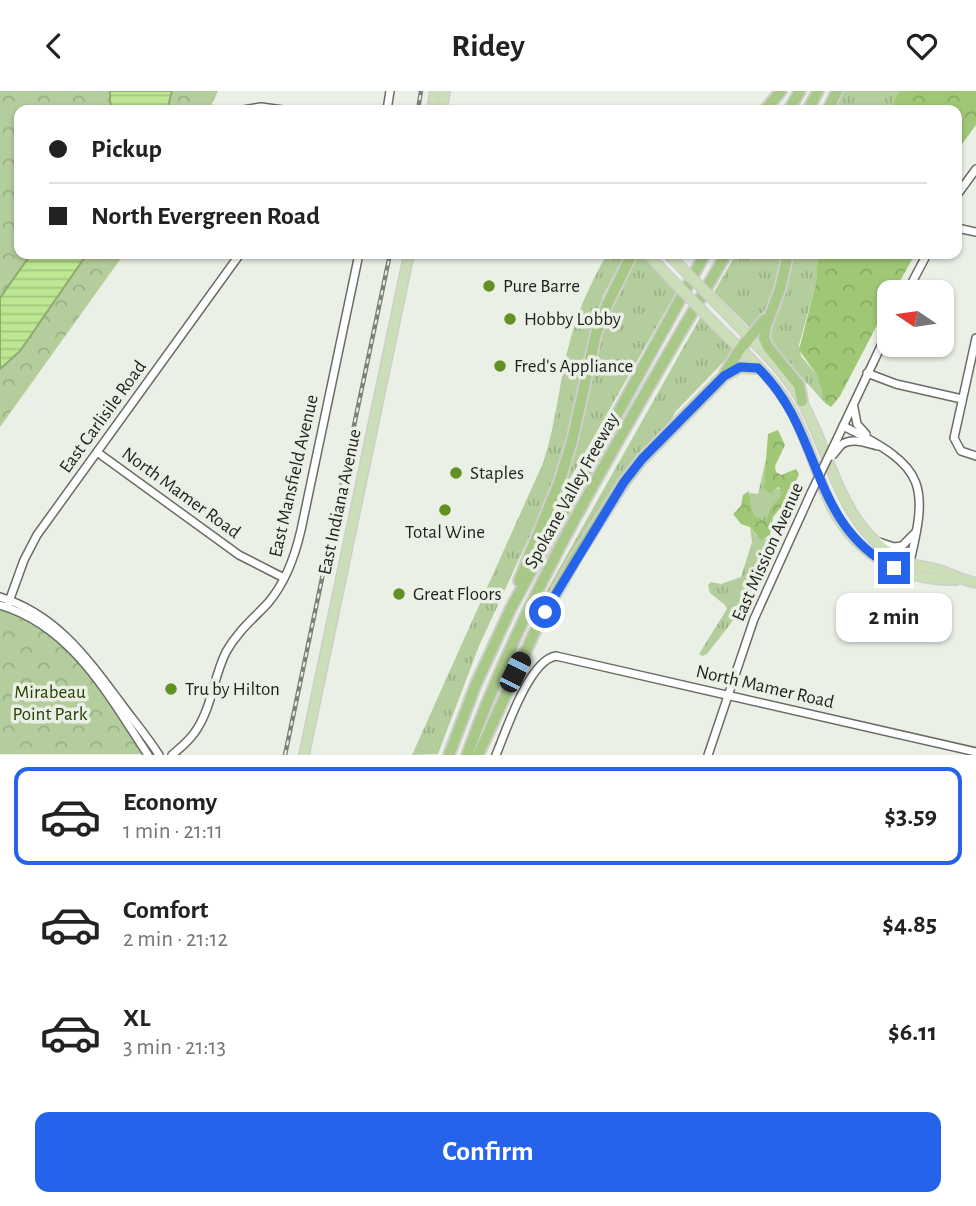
<!DOCTYPE html>
<meta charset="utf-8">
<style>
body{margin:0;font-family:"Alegreya Sans",sans-serif;background:#f6f6f6;color:#222;height:100vh;display:flex;flex-direction:column;font-size:26px;white-space:nowrap}
*{box-sizing:border-box;margin:0}
p{font-size:23px;color:#767676}
.icon{flex:none;width:38px;height:38px;fill:none;stroke:currentColor;stroke-width:2;stroke-linecap:round;stroke-linejoin:round}
.map{position:relative;height:664px;overflow:hidden}
.details{display:flex;flex-direction:column;background:#fff;flex:1}
.details>*{flex:none}
.top-card{position:absolute;left:14px;top:14px;width:948px;height:154px;border-radius:14px;box-shadow:0 2px 5px #0004;display:grid;align-content:center;height:154px;padding:0 35px;background:#fff}
.needle{width:46px;rotate:283deg}
.tools{position:absolute;left:877px;top:189px;display:grid;gap:14px}
.tools a{display:grid;place-items:center;width:77px;height:77px;border-radius:14px;background:#fff;box-shadow:0 2px 5px #0004;font-size:35px}
.end{position:absolute;width:32px;height:32px;margin:-16px;border:9px solid #2563eb;background:#fff;box-shadow:0 0 0 4px #fff}
.from{border-radius:50%}
.bubble{position:absolute;height:49px;border-radius:14px;background:#fff;box-shadow:0 2px 5px #0004;font-size:23px;font-weight:700;line-height:49px;text-align:center}
.car{position:absolute;width:21px;height:42px;margin:-21px -10px;border-radius:9px;box-shadow:0 0 5px 2px #0007;background:linear-gradient(#222 24%,#8ab4d8 0 40%,#222 0 76%,#8ab4d8 0 86%,#222 0)}
.top-card b{display:flex;align-items:center;gap:24px;height:66px;font-size:26px}
.top-card b+b{border-top:2px solid #e0e0e0}
.top-card i{width:18px;height:18px;background:#222}
ul{padding:12px 0 0;list-style:none}
li{display:flex;align-items:center;gap:21px;height:98px;margin:0 14px 10px;padding:0 21px;border:4px solid transparent;border-radius:14px}
li div{flex:1}
li b{display:block;font-size:26px}
li em{font-style:normal;font-weight:700}
li.active{border-color:#2563eb}
li>.icon{width:63px;height:63px;stroke-width:1.5}
.button{display:flex;gap:14px;margin-top:auto;padding:14px 35px}
.button a{flex:1;height:80px;border-radius:14px;background:#2563eb;color:#fff;font-size:28px;font-weight:700;line-height:80px;text-align:center}
header{display:flex;justify-content:space-between;align-items:center;height:91px;padding:0 35px;background:#fff;font-size:32px;font-weight:700}
.map>svg:first-child{display:block}
.grass{fill:url(#grass-tufts)}
.forest{fill:url(#forest-crowns)}
.park{fill:url(#park-crowns)}
.water{fill:url(#water-rules);stroke:#8eac70;stroke-width:2}
.lines{fill:none;stroke-linecap:round;stroke-linejoin:round}
.minor-casing{stroke:#696d64;stroke-width:10}
.major-casing{stroke:#cececd;stroke-width:12}
.highway-casing{stroke:#cececd;stroke-width:14}
.minor{stroke:#fff;stroke-width:7}
.major{stroke:#cbdeb7;stroke-width:9}
.highway{stroke:#a8c887;stroke-width:10}
.rail-casing{stroke:#7c8079;stroke-width:4.5}
.rail{stroke:#eaf0e5;stroke-width:2;stroke-dasharray:5;stroke-linecap:butt}
.minor-bridge-casing{stroke:#696d64;stroke-width:10;stroke-linecap:butt}
.major-bridge-casing{stroke:#cececd;stroke-width:12;stroke-linecap:butt}
.minor-bridge{stroke:#fff;stroke-width:7}
.major-bridge{stroke:#cbdeb7;stroke-width:9}
.route{stroke:#2563eb;stroke-width:9}
.poi-dot{fill:#639023;stroke:#eaf0e5;stroke-width:2.5}
.labels{text-anchor:middle;dominant-baseline:central;stroke-width:7;stroke-linejoin:round;paint-order:stroke}
.poi-label{font-size:19px;fill:#1f211d;stroke:#eaf0e5;text-anchor:start}
.street-label{font-size:19px;fill:#1f211d;stroke:#eaf0e5}
.park-label{font-size:19px;fill:#273f01;stroke:#eaf0e5}
</style>
<header><svg class="icon" aria-label="back" viewBox="0 0 24 24"><path d="M15 5l-7 7 7 7"/></svg>Ridey<svg class="icon" aria-label="heart" viewBox="0 0 24 24"><path d="M12 20l-8-8c-3-5 5-10 8-4 3-6 11-1 8 4z"/></svg></header>
<div class="map">
<svg width="976" height="664" viewBox="0 0 976 664">
<defs>
<pattern id="grass-tufts" width="24" height="20" patternUnits="userSpaceOnUse" patternTransform="scale(1.75)"><rect width="24" height="20" fill="#b4cd9c"/><path d="M3 7l-1-3M5 7V3M7 7l1-3M15 17l-1-3M17 17v-4M19 17l1-3" fill="none" stroke="#9ab086"/></pattern>
<pattern id="forest-crowns" width="20" height="18" patternUnits="userSpaceOnUse" patternTransform="scale(1.75)"><rect width="20" height="18" fill="#9fc775"/><path d="M2 6a3 3 0 1 1 6 0M12 15a3 3 0 1 1 6 0" fill="none" stroke="#88ab65"/></pattern>
<pattern id="park-crowns" width="20" height="18" patternUnits="userSpaceOnUse" patternTransform="scale(1.75)"><rect width="20" height="18" fill="#b4cd9c"/><path d="M2 6a3 3 0 1 1 6 0M12 15a3 3 0 1 1 6 0" fill="none" stroke="#9ab086"/></pattern>
<pattern id="water-rules" width="6" height="5" patternUnits="userSpaceOnUse" patternTransform="scale(1.75)"><rect width="6" height="5" fill="#bde793"/><path d="M0 2.5h6" fill="none" stroke="#a2c67e"/></pattern>
</defs>
<rect width="100%" height="100%" fill="#eaf0e5"/>
<g class="grass">
<polygon points="841,0 899,0 890,19 832,19"/>
<path d="M607,163H625L603,205L590,242L571,333L554,392L479,555L438,663L412,664L543,372C557,331 559,288 571,246C579,216 592,190 607,163Z"/>
<path d="M638,163H642L677,200L563,400L561,399C580,322 593,229 638,163Z"/>
<path d="M736,163H784C779,191 769,217 754,241L714,201Z"/>
<polygon points="794,163 818,163 816,192 799,254 801,265 817,284 825,312 769,250 769,239 784,204"/>
<polygon points="701,225 735,259 676,320 670,331 633,371 550,503 546,501"/>
<path d="M767,364L764,395L781,398L782,405L770,417L766,430H761C751,422 748,414 750,402L758,403Z"/>
<path d="M750,436L756,444L766,448L770,444C766,461 762,478 755,493C743,519 724,541 707,563L702,565L699,563L727,518L725,514L710,502L708,494L711,491L721,493L741,486L752,451Z"/>
</g>
<g class="forest">
<polygon points="899,0 976,0 976,34 957,60 957,19 890,19"/>
<polygon points="818,163 915,163 894,201 889,201 889,211 840,305 831,316 825,312 817,284 799,259 816,192"/>
<path d="M778,339L785,354L775,375L776,381L781,384L796,378L799,383L790,405L773,426L770,444L761,449L750,436L741,433L733,423L741,415L743,404L749,400C751,412 749,427 766,430L770,417L781,405L780,397L778,396L770,402L765,399L764,395L768,343Z"/>
</g>
<g class="park">
<polygon points="0,0 110,0 110,11 114,19 19,19 19,163 31,163 0,207"/>
<polygon points="172,0 218,0 209,19 167,19"/>
<polygon points="87,163 124,163 0,336 0,278 20,260"/>
<polygon points="0,514 24,523 81,568 148,663 0,663"/>
</g>
<g class="water">
<polygon points="110,0 172,0 167,19 114,19 110,11"/>
<polygon points="31,163 87,163 20,260 0,278 0,207"/>
</g>
<g class="lines">
<defs>
<g id="minor">
<polyline points="243,19 261,16 283,19"/>
<polyline points="387,19 390,0"/>
<polyline points="957,104 976,78"/>
<polyline points="957,137 976,141"/>
<polyline points="907,201 927,163"/>
<polyline points="976,247 954,347 961,360 976,365"/>
<polyline points="867,282 896,293 962,308"/>
<polyline points="854,317 857,333 866,343"/>
<path d="M843,335C929,377 929,393 907,483"/>
<polyline points="837,348 889,238"/>
<path d="M841,354C852,346 865,352 878,355"/>
<polyline points="97,361 239,464 284,487"/>
<polyline points="879,451 894,456 902,455 916,441"/>
<path d="M0,506C56,523 87,567 120,611C133,629 147,645 159,664"/>
<path d="M0,514C72,535 109,605 148,664"/>
<polyline points="7,516 24,469 37,444 240,163"/>
<path d="M172,664C180,657 189,650 195,641C212,617 213,587 226,561C237,541 253,528 268,512C286,491 295,465 301,439L359,163"/>
<path d="M496,664C506,640 529,569 556,565L976,661"/>
<polyline points="708,664 754,528 811,402"/>
</g>
<g id="major">
<polyline points="432,19 435,0"/>
<polyline points="442,19 445,0"/>
<polyline points="648,163 672,189"/>
<polyline points="668,163 681,176"/>
<path d="M726,222C751,249 781,275 800,307C833,364 840,444 909,472C918,475 927,476 936,478C949,482 962,489 976,492"/>
<path d="M717,235C740,258 768,282 786,310C807,343 815,383 833,418C858,465 904,490 956,489"/>
<polyline points="304,664 409,163"/>
</g>
<g id="highway">
<polyline points="765,19 781,0"/>
<polyline points="789,19 800,0"/>
<polyline points="808,19 818,0"/>
<polyline points="828,19 837,0"/>
<polyline points="788,163 780,198 766,235 764,247 768,256 799,294 802,310"/>
<polyline points="725,282 740,258 765,228"/>
<polyline points="519,490 560,389 572,350 596,243 607,214 632,163"/>
<polyline points="449,664 476,593 511,517 705,163"/>
<path d="M467,664C531,486 633,326 726,163"/>
<polyline points="478,664 536,538 575,468 624,391 642,368 724,285 740,276 758,277"/>
</g>
</defs>
<use href="#minor" class="minor-casing"/>
<use href="#major" class="major-casing"/>
<use href="#highway" class="highway-casing"/>
<use href="#minor" class="minor"/>
<use href="#major" class="major"/>
<use href="#highway" class="highway"/>
<defs>
<g id="rail">
<polyline points="418,19 421,0"/>
<polyline points="285,664 390,163"/>
</g>
</defs>
<use href="#rail" class="rail-casing"/>
<use href="#rail" class="rail"/>
<defs>
<g id="minor-bridge">
<polyline points="832,365 841,354"/>
<polyline points="811,402 837,348"/>
</g>
<g id="major-bridge">
<polyline points="681,176 726,222"/>
<polyline points="672,189 717,235"/>
</g>
</defs>
<use href="#minor-bridge" class="minor-bridge-casing"/>
<use href="#major-bridge" class="major-bridge-casing"/>
<use href="#minor-bridge" class="minor-bridge"/>
<use href="#major-bridge" class="major-bridge"/>
</g>
<g class="lines">
<path class="route" d="M545,521L624,391L642,368L724,285L740,276L758,277C823,340 809,433 894,477"/>
</g>
<g class="poi-dot">
<circle cx="489" cy="195" r="7"/>
<circle cx="510" cy="228" r="7"/>
<circle cx="500" cy="275" r="7"/>
<circle cx="456" cy="382" r="7"/>
<circle cx="445" cy="419" r="7"/>
<circle cx="399" cy="503" r="7"/>
<circle cx="171" cy="598" r="7"/>
</g>
<g class="labels">
<g class="poi-label">
<text x="503" y="195">Pure Barre</text>
<text x="524" y="228">Hobby Lobby</text>
<text x="514" y="275">Fred's Appliance</text>
<text x="470" y="382">Staples</text>
<text x="445" y="441" text-anchor="middle">Total Wine</text>
<text x="413" y="503">Great Floors</text>
<text x="185" y="598">Tru by Hilton</text>
</g>
<g class="street-label">
<text transform="translate(103 326) rotate(-54)">East Carlisile Road</text>
<text transform="translate(294 385) rotate(-77)">East Mansfield Avenue</text>
<text transform="translate(572 400) rotate(-61)">Spokane Valley Freeway</text>
<text transform="translate(181 402) rotate(36)">North Mamer Road</text>
<text transform="translate(340 411) rotate(-78)">East Indiana Avenue</text>
<text transform="translate(768 461) rotate(-66)">East Mission Avenue</text>
<text transform="translate(765 596) rotate(13)">North Mamer Road</text>
</g>
<g class="park-label">
<text x="50" y="601">Mirabeau<tspan x="50" dy="22">Point Park</tspan></text>
</g>
</g>
</svg>
<div class="tools">
<a><svg class="needle" viewBox="-14 -14 28 28"><path d="M0-13l5 13h-10z" fill="#e53935"/><path d="M0 13l5-13h-10z" fill="#767676"/></svg></a>
</div>
<i class="end from" style="left:545px;top:521px"></i>
<i class="end" style="left:894px;top:477px"></i>
<div class="bubble" style="left:836px;top:502px;width:116px">2 min</div>
<i class="car" style="left:515px;top:581px;rotate:26deg"></i>
<div class="top-card">
<b><i class="from"></i>Pickup</b>
<b><i></i>North Evergreen Road</b>
</div>
</div>
<section class="details">
<ul>
<li class="active"><svg class="icon" aria-label="car" viewBox="0 0 24 24"><path d="M5 17H2v-5l4-1 3-4h7l3 4 3 1v5h-3M9 17h6M6 11h13"/><circle cx="7" cy="17" r="2"/><circle cx="17" cy="17" r="2"/></svg><div><b>Economy</b><p>1 min · 21:11</p></div><em>$3.59</em></li>
<li><svg class="icon" aria-label="car" viewBox="0 0 24 24"><path d="M5 17H2v-5l4-1 3-4h7l3 4 3 1v5h-3M9 17h6M6 11h13"/><circle cx="7" cy="17" r="2"/><circle cx="17" cy="17" r="2"/></svg><div><b>Comfort</b><p>2 min · 21:12</p></div><em>$4.85</em></li>
<li><svg class="icon" aria-label="car" viewBox="0 0 24 24"><path d="M5 17H2v-5l4-1 3-4h7l3 4 3 1v5h-3M9 17h6M6 11h13"/><circle cx="7" cy="17" r="2"/><circle cx="17" cy="17" r="2"/></svg><div><b>XL</b><p>3 min · 21:13</p></div><em>$6.11</em></li>
</ul>
<div class="button"><a>Confirm</a></div>
</section>
